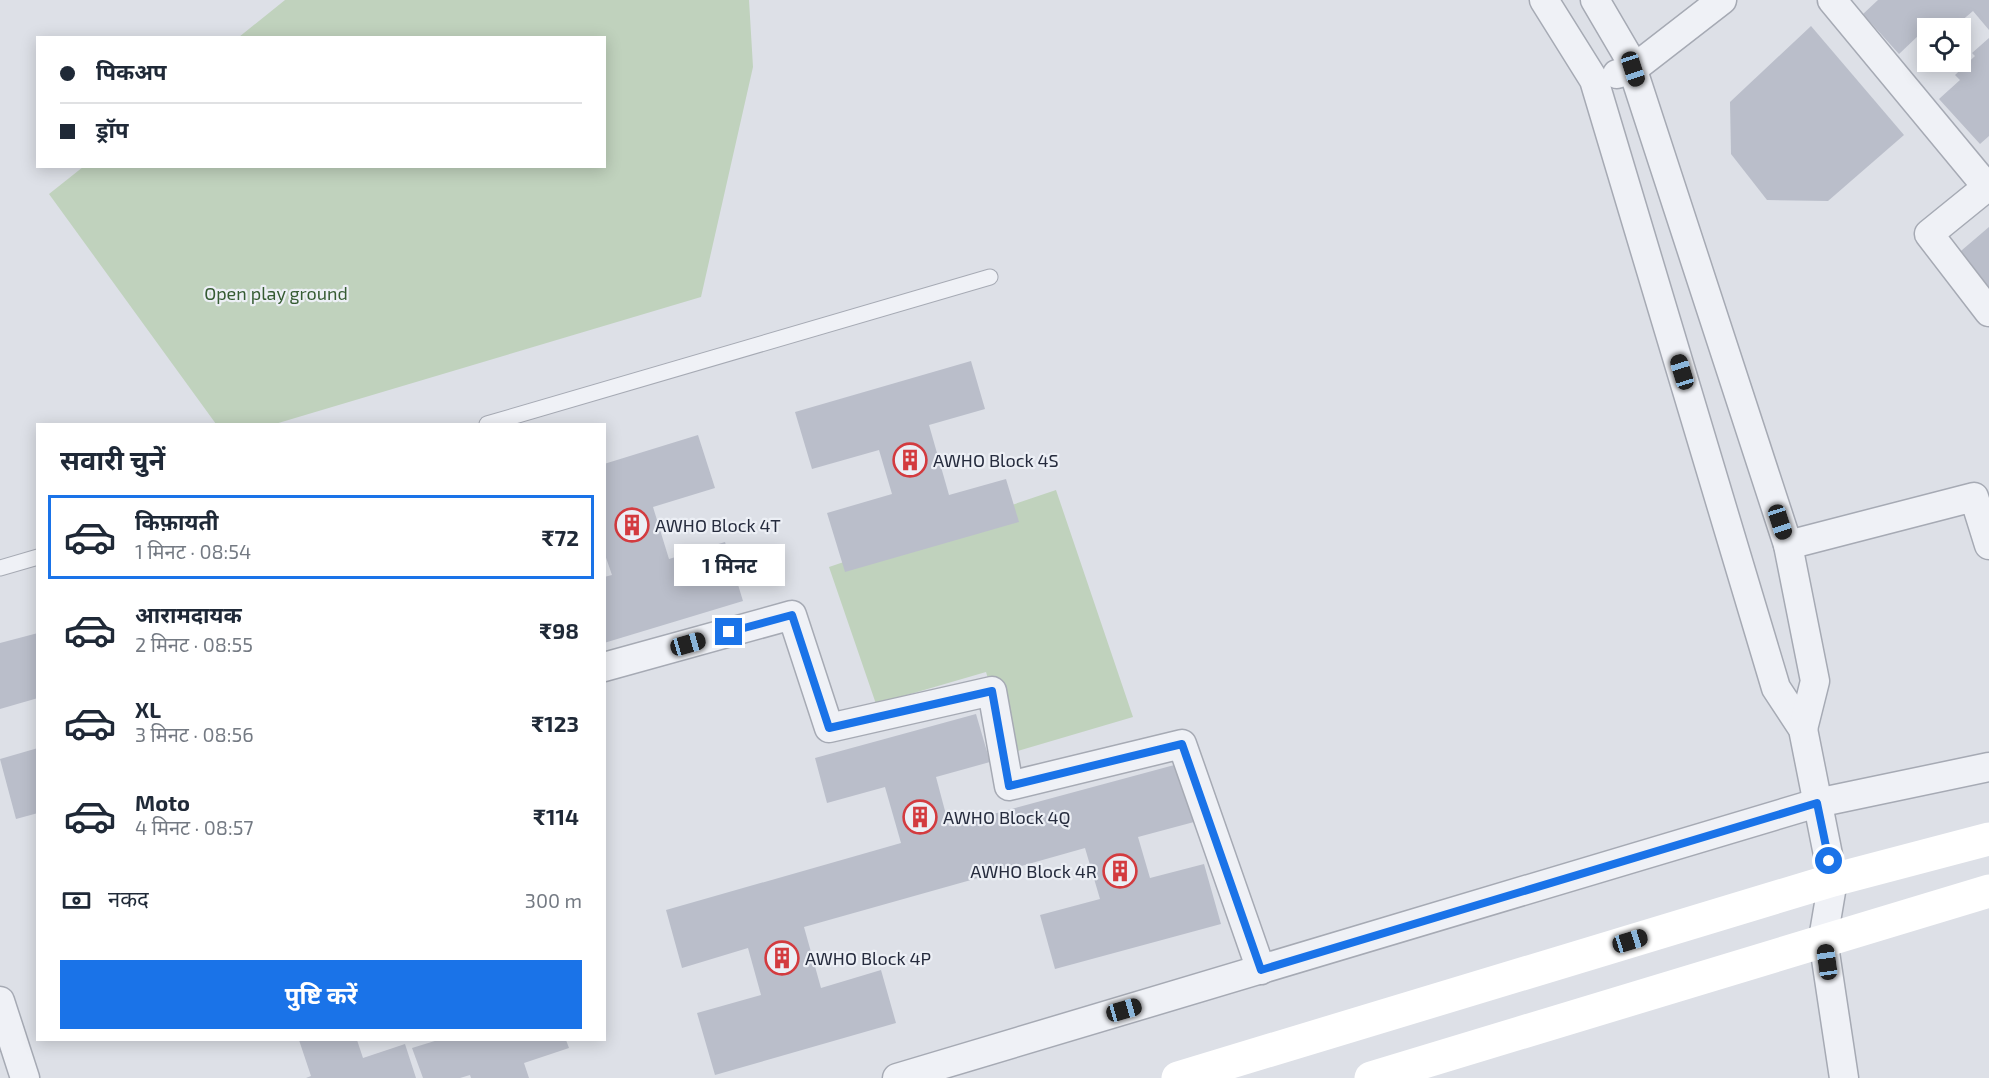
<!DOCTYPE html>
<html lang="hi">
<meta charset="utf-8">
<style>
body{margin:0;font-family:"Exo 2","Noto Sans Devanagari",sans-serif;background:#f6f6f7;color:#1f2937;height:100vh;display:flex;flex-direction:column;font-size:22px;white-space:nowrap}
*{box-sizing:border-box;margin:0}
p{font-size:20px;color:#747a83}
.icon{flex:none;width:33px;height:33px;fill:none;stroke:currentColor;stroke-width:2;stroke-linecap:round;stroke-linejoin:round}
.map{position:relative;flex:1;overflow:hidden}
.drawer{position:absolute;left:36px;top:423px;width:570px;height:618px;display:flex;flex-direction:column;background:#fff;border-radius:0px;box-shadow:0 3px 15px #0003}
.drawer>*{flex:none}
.hud{position:absolute;left:36px;top:36px;width:570px;height:132px;border-radius:0px;box-shadow:0 3px 15px #0003;display:grid;align-content:center;height:132px;padding:0 24px;background:#fff}
.buttons{position:absolute;left:1917px;top:18px;display:grid;gap:12px}
.buttons a{display:grid;place-items:center;width:54px;height:54px;border-radius:0px;background:#fff;box-shadow:0 3px 15px #0003;font-size:30px}
.end{position:absolute;width:27px;height:27px;margin:-14px;border:8px solid #1a73e8;background:#fff;box-shadow:0 0 0 3px #fff}
.from{border-radius:50%}
.bubble{position:absolute;height:42px;border-radius:0px;background:#fff;box-shadow:0 3px 15px #0003;font-size:20px;font-weight:700;line-height:42px;text-align:center}
.car{position:absolute;width:18px;height:36px;margin:-18px -9px;border-radius:8px;box-shadow:0 0 4px 2px #0007;background:linear-gradient(#222 24%,#8ab4d8 0 40%,#222 0 76%,#8ab4d8 0 86%,#222 0)}
.hud b{display:flex;align-items:center;gap:21px;height:57px;font-size:22px}
.hud b+b{border-top:2px solid #e0e1e3}
.hud i{width:15px;height:15px;background:#1f2937}
ul{padding:0;list-style:none}
li{display:flex;align-items:center;gap:18px;height:84px;margin:0 12px 9px;padding:0 12px;border:3px solid transparent;border-radius:0px}
li div{flex:1}
li b{display:block;font-size:22px}
li em{font-style:normal;font-weight:700}
li.selected{border-color:#1a73e8}
li>.icon{width:54px;height:54px;stroke-width:1.5}
h2{padding:0 24px;font-size:27px;line-height:72px}
.pay{display:flex;align-items:center;gap:15px;height:66px;padding:0 24px;font-size:22px}
.pay p{margin-inline-start:auto}
.button{display:flex;gap:12px;margin-top:auto;padding:12px 24px}
.button a{flex:1;height:69px;border-radius:0px;background:#1a73e8;color:#fff;font-size:24px;font-weight:700;line-height:69px;text-align:center}
.map>svg:first-child{display:block}
.green{fill:#c0d2bd}
.building{fill:#babeca}
.lines{fill:none;stroke-linecap:round;stroke-linejoin:round}
.lane-casing{stroke:#a6aab4;stroke-width:17}
.street-casing{stroke:#a6aab4;stroke-width:31}
.lane{stroke:#eff1f6;stroke-width:15}
.street{stroke:#eff1f6;stroke-width:28}
.secondary{stroke:#fff;stroke-width:33}
.route{stroke:#1a73e8;stroke-width:8}
.labels{text-anchor:middle;dominant-baseline:central;stroke-width:4.5;stroke-linejoin:round;paint-order:stroke}
.park-label{font-size:18px;fill:#355b32;stroke:#eceff5}
.poi-label{font-size:18px;fill:#262c3e;stroke:#eceff5;text-anchor:start}
</style>
<div class="map">
<svg width="1989" height="1078" viewBox="0 0 1989 1078">
<rect width="100%" height="100%" fill="#dde0e7"/>
<g class="green">
<polygon points="285,0 749,0 753,67 701,297 275,424 216,424 49,194 83,167 604,166 604,38 239,37"/>
<polygon points="1056,490 1133,717 1011,753 986,672 876,704 829,567"/>
</g>
<g class="building">
<polygon points="1878,0 1989,0 1989,30 1973,11 1953,28 1946,25 1942,28 1928,28 1926,43 1919,35 1899,54 1863,14"/>
<polygon points="1811,26 1904,135 1828,201 1767,200 1731,154 1730,102"/>
<polygon points="1989,38 1989,136 1980,144 1939,99 1960,80 1955,75 1975,56 1972,53"/>
<polygon points="1989,227 1989,295 1955,256"/>
<polygon points="971,361 985,409 929,425 949,495 1006,479 1019,522 845,572 827,513 892,494 879,450 812,469 795,412"/>
<polygon points="698,435 715,488 653,507 669,559 725,542 743,601 604,643 604,577 612,575 604,552 604,464"/>
<polygon points="38,633 38,698 0,709 0,643"/>
<polygon points="976,714 990,762 936,777 949,826 1178,764 1194,822 1138,837 1150,878 1204,864 1221,924 1055,969 1040,915 1100,899 1085,848 804,927 821,988 881,970 896,1023 715,1075 697,1013 761,995 748,948 682,968 666,910 901,843 885,787 827,803 815,758"/>
<polygon points="38,748 38,813 16,819 0,759"/>
<polygon points="299,1040 357,1040 363,1058 405,1044 416,1078 306,1078 311,1076"/>
<polygon points="438,1040 566,1040 569,1048 524,1063 529,1078 471,1078 470,1075 460,1078 423,1078 412,1048"/>
</g>
<g class="lines">
<defs>
<g id="lane">
<polyline points="487,424 990,277"/>
<polyline points="0,568 38,557"/>
</g>
<g id="street">
<polyline points="1544,0 1594,80 1776,688 1803,729 1833,880 1823,939 1844,1078"/>
<polyline points="1595,0 1629,58 1788,545 1815,681 1803,729"/>
<polyline points="1832,0 1987,187 1989,186"/>
<polyline points="1617,74 1633,69 1722,0"/>
<polyline points="1987,187 1929,234 1989,312"/>
<polyline points="1788,545 1974,497 1989,545"/>
<polyline points="604,667 792,615 829,728 992,691 1009,786 1182,744 1261,970"/>
<polyline points="0,1001 25,1078"/>
<polyline points="897,1078 1817,803 1989,767"/>
</g>
</defs>
<use href="#lane" class="lane-casing"/>
<use href="#street" class="street-casing"/>
<use href="#lane" class="lane"/>
<use href="#street" class="street"/>
<g class="secondary">
<polyline points="1178,1078 1833,880 1989,839"/>
<polyline points="1371,1078 1989,891"/>
</g>
</g>
<g class="lines">
<polyline class="route" points="729,632 792,615 829,728 992,691 1009,786 1182,744 1261,970 1817,803 1829,861"/>
</g>
<defs>
<symbol id="building-ring" viewBox="-11 -11 22 22"><circle r="9.5" fill="#eceff5" stroke="#d33b3f" stroke-width="1.5"/><path d="M-4-6H4V6H1V3H-1V6H-4ZM-2.5-4.3h1.7v1.8h-1.7ZM.8-4.3h1.7v1.8H.8ZM-2.5-1h1.7V.8h-1.7ZM.8-1h1.7V.8H.8Z" fill="#d33b3f"/></symbol>
</defs>
<g fill-rule="evenodd">
<use href="#building-ring" x="891" y="441" width="38" height="38"/>
<use href="#building-ring" x="613" y="506" width="38" height="38"/>
<use href="#building-ring" x="901" y="798" width="38" height="38"/>
<use href="#building-ring" x="1101" y="852" width="38" height="38"/>
<use href="#building-ring" x="763" y="939" width="38" height="38"/>
</g>
<g class="labels">
<g class="park-label">
<text x="276" y="293">Open play ground</text>
</g>
<g class="poi-label">
<text x="933" y="460">AWHO Block 4S</text>
<text x="655" y="525">AWHO Block 4T</text>
<text x="943" y="817">AWHO Block 4Q</text>
<text x="1097" y="871" text-anchor="end">AWHO Block 4R</text>
<text x="805" y="958">AWHO Block 4P</text>
</g>
</g>
</svg>
<div class="buttons">
<a><svg class="icon" aria-label="locate" viewBox="0 0 24 24"><circle cx="12" cy="12" r="6"/><path d="M12 2v4M12 18v4M2 12h4M18 12h4"/></svg></a>
</div>
<i class="end from" style="left:1829px;top:861px"></i>
<i class="end" style="left:729px;top:632px"></i>
<div class="bubble" style="left:674px;top:544px;width:111px">1 मिनट</div>
<i class="car" style="left:1633px;top:69px;rotate:162deg"></i>
<i class="car" style="left:1682px;top:372px;rotate:343deg"></i>
<i class="car" style="left:1780px;top:522px;rotate:162deg"></i>
<i class="car" style="left:688px;top:644px;rotate:74deg"></i>
<i class="car" style="left:1630px;top:941px;rotate:73deg"></i>
<i class="car" style="left:1827px;top:962px;rotate:352deg"></i>
<i class="car" style="left:1124px;top:1010px;rotate:74deg"></i>
<div class="hud">
<b><i class="from"></i>पिकअप</b>
<b><i></i>ड्रॉप</b>
</div>
<section class="drawer">
<h2>सवारी चुनें</h2>
<ul>
<li class="selected"><svg class="icon" aria-label="car" viewBox="0 0 24 24"><path d="M5 17H2v-5l4-1 3-4h7l3 4 3 1v5h-3M9 17h6M6 11h13"/><circle cx="7" cy="17" r="2"/><circle cx="17" cy="17" r="2"/></svg><div><b>किफ़ायती</b><p>1 मिनट · 08:54</p></div><em>₹72</em></li>
<li><svg class="icon" aria-label="car" viewBox="0 0 24 24"><path d="M5 17H2v-5l4-1 3-4h7l3 4 3 1v5h-3M9 17h6M6 11h13"/><circle cx="7" cy="17" r="2"/><circle cx="17" cy="17" r="2"/></svg><div><b>आरामदायक</b><p>2 मिनट · 08:55</p></div><em>₹98</em></li>
<li><svg class="icon" aria-label="car" viewBox="0 0 24 24"><path d="M5 17H2v-5l4-1 3-4h7l3 4 3 1v5h-3M9 17h6M6 11h13"/><circle cx="7" cy="17" r="2"/><circle cx="17" cy="17" r="2"/></svg><div><b>XL</b><p>3 मिनट · 08:56</p></div><em>₹123</em></li>
<li><svg class="icon" aria-label="car" viewBox="0 0 24 24"><path d="M5 17H2v-5l4-1 3-4h7l3 4 3 1v5h-3M9 17h6M6 11h13"/><circle cx="7" cy="17" r="2"/><circle cx="17" cy="17" r="2"/></svg><div><b>Moto</b><p>4 मिनट · 08:57</p></div><em>₹114</em></li>
</ul>
<div class="pay"><svg class="icon" aria-label="cash" viewBox="0 0 24 24"><path d="M3 7h18v10H3z"/><circle cx="12" cy="12" r="2"/></svg>नकद<p>300 m</p></div>
<div class="button"><a>पुष्टि करें</a></div>
</section>
</div>
